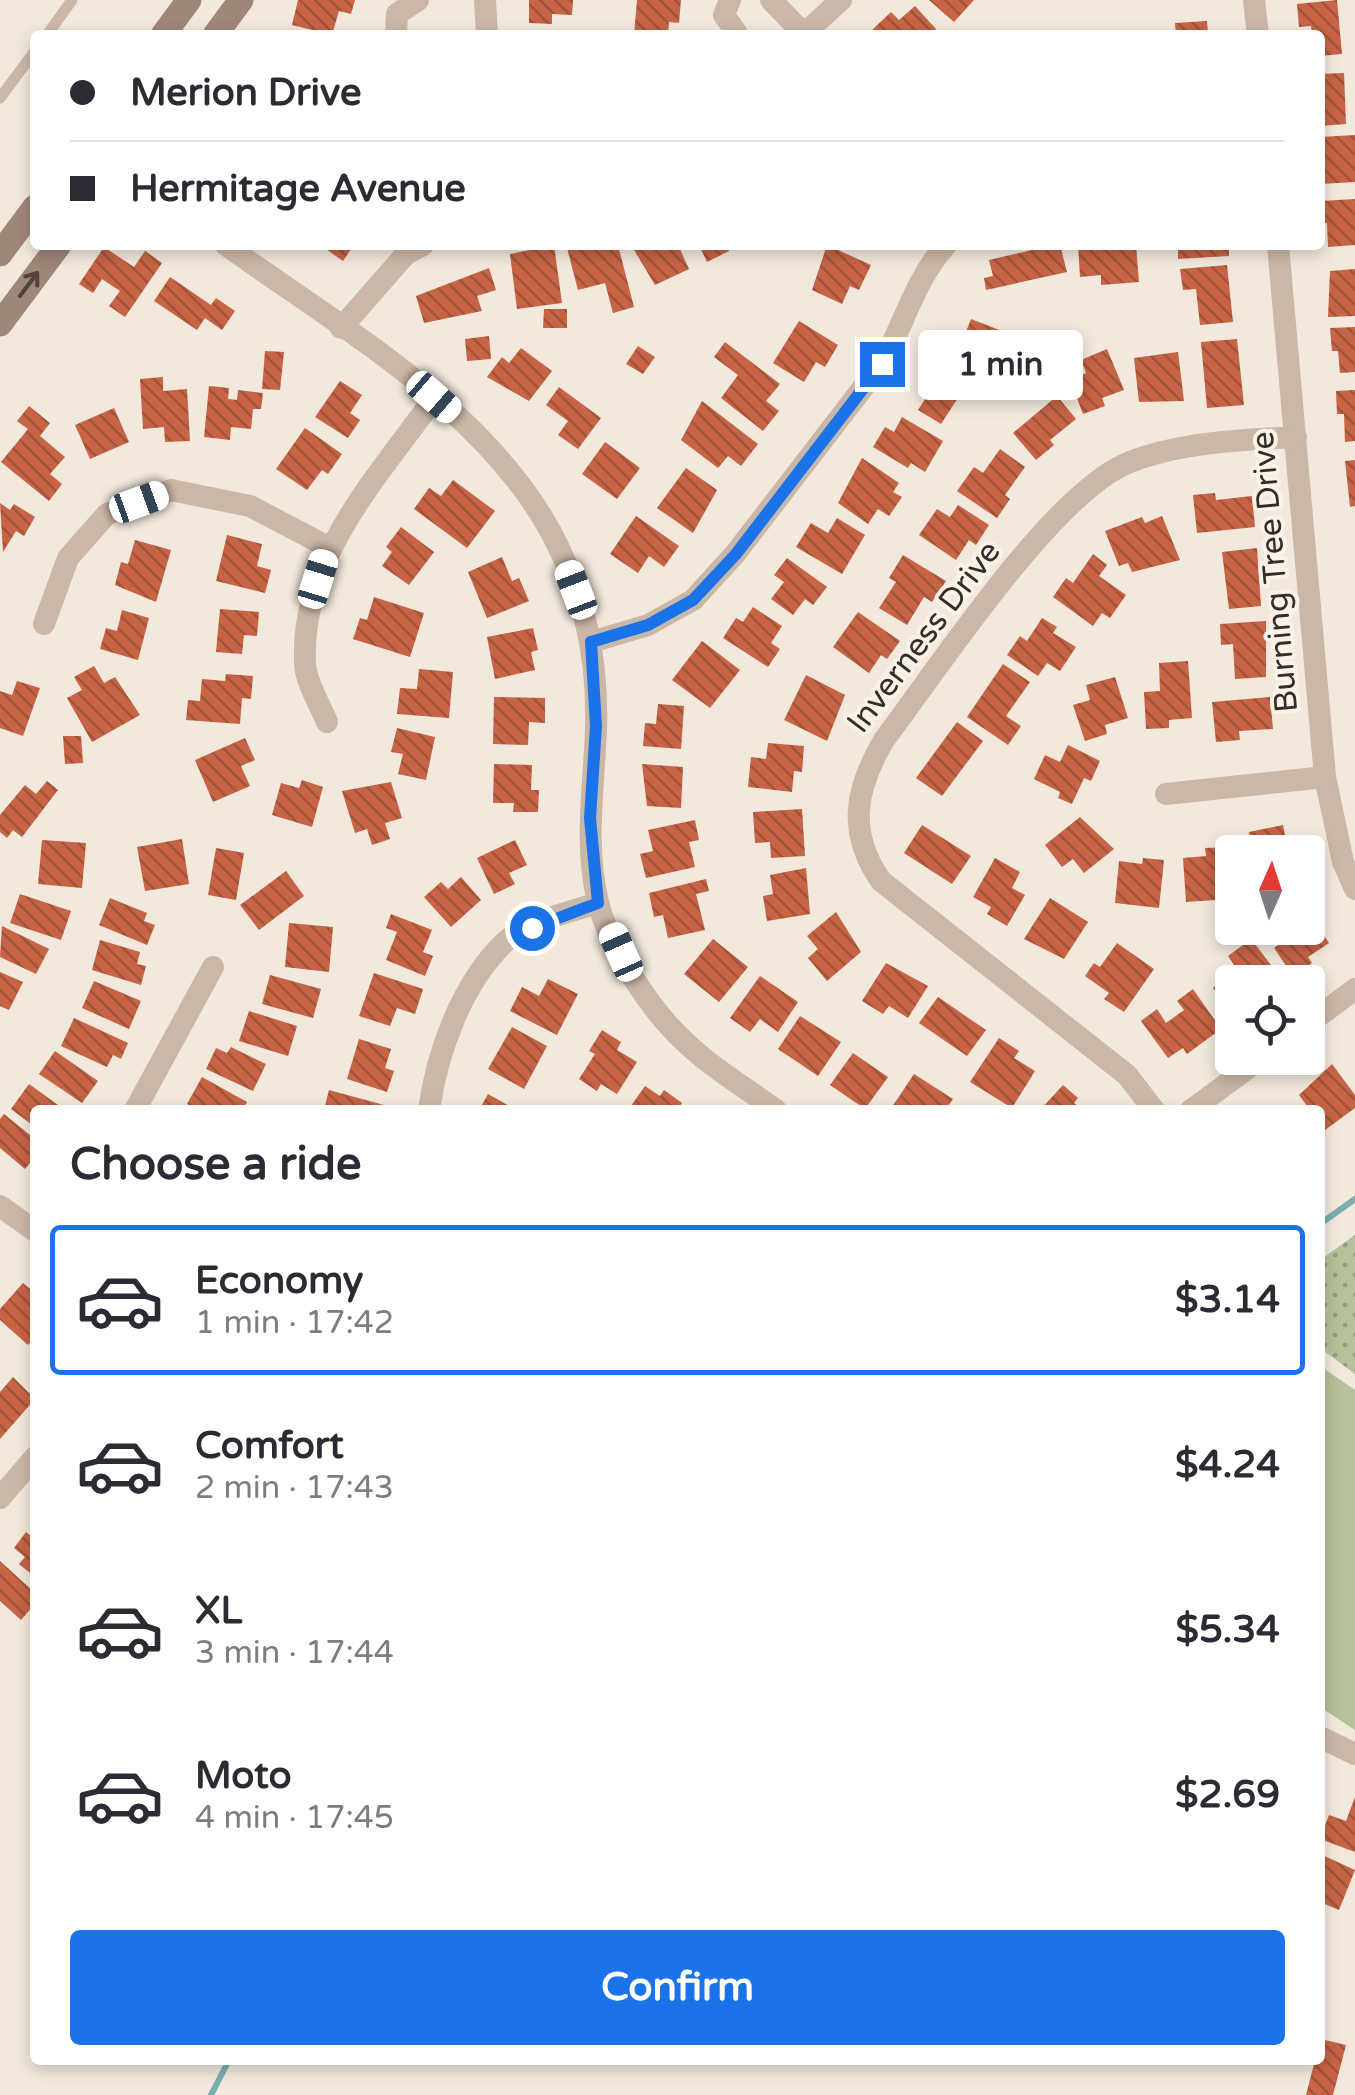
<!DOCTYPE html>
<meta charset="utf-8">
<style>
body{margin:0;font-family:"Varela Round",sans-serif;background:#f7f7f7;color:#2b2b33;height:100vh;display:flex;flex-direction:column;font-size:38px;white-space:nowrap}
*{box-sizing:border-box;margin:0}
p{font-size:32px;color:#7c7c81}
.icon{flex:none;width:55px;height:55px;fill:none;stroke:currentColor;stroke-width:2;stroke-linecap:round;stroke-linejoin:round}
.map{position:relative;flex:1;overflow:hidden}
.sheet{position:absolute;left:30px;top:1105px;width:1295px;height:960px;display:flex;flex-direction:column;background:#fff;border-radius:10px;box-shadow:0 5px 15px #0003}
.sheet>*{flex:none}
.top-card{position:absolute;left:30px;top:30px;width:1295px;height:220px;border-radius:10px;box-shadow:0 5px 15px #0003;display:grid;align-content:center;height:220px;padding:0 40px;background:#fff}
.needle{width:65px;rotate:3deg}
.tools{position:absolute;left:1215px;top:835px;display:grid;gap:20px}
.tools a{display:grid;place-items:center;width:110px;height:110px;border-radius:10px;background:#fff;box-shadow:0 5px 15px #0003;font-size:50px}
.end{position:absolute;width:45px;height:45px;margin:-22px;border:12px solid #1a73e8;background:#fff;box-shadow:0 0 0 5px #fff}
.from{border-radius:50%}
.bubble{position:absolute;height:70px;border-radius:10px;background:#fff;box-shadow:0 5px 15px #0003;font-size:32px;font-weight:700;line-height:70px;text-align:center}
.car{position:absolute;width:30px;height:60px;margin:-30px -15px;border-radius:12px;box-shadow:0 0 8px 2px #0007;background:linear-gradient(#fff 24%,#345 0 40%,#fff 0 76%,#345 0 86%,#fff 0)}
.top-card b{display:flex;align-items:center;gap:35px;height:95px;font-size:38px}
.top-card b+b{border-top:2px solid #e1e1e2}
.top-card i{width:25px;height:25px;background:#2b2b33}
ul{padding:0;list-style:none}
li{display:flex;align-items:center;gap:30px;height:150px;margin:0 20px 15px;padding:0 20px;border:5px solid transparent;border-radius:10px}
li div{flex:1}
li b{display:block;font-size:38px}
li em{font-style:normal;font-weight:700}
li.on{border-color:#1a73e8}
li>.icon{width:90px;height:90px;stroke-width:1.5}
h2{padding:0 40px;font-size:45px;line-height:120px}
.cta{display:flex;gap:20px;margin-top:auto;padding:20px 40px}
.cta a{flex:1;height:115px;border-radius:10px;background:#1a73e8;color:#fff;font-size:40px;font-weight:700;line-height:115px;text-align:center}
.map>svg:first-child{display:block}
.grass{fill:url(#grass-dots)}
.park{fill:#b5c19b}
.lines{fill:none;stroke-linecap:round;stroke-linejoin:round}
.stream{stroke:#7aaeb0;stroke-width:6}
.building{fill:url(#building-back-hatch)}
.lane{stroke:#cbb7a7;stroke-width:11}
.street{stroke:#cbb7a7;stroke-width:22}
.secondary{stroke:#9e8679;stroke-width:25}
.oneway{stroke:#51433c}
.route{stroke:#1a73e8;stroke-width:12}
.labels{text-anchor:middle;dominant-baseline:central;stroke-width:8;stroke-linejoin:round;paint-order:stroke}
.street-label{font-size:32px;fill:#372d28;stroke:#faf2e8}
</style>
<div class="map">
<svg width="1355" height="2095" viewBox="0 0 1355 2095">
<defs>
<pattern id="grass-dots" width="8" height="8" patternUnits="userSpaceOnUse" patternTransform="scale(2.5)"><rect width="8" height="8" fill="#b5c19b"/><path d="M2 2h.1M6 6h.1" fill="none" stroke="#949d7e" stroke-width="1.8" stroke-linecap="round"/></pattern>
<pattern id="building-back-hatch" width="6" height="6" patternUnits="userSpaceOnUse" patternTransform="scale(2.5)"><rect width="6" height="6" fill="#c76445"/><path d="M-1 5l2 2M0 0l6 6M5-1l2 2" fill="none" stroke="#a2533a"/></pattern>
</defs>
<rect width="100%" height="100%" fill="#f2e8dc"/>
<polygon class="grass" points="1355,1235 1355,1374 1320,1348 1320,1260"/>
<polygon class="park" points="1320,1366 1355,1390 1355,1730 1320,1707"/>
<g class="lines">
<g class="stream">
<polyline points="1320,1224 1355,1199"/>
<polyline points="211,2095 229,2060"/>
</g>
</g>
<g class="building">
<polygon points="298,0 355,0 351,14 339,11 332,35 292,25"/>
<polygon points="529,0 573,0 572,15 552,14 552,24 529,23"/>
<polygon points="637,0 681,0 679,23 669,22 668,35 634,35"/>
<polygon points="929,0 974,0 954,22"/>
<polygon points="1337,0 1342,54 1320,56 1320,35 1312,35 1311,26 1299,27 1297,4"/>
<polygon points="915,6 936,29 930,35 877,35 872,30 891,12 899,20"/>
<polygon points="1207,21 1208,35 1176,35 1175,23"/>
<polygon points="1344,73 1346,124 1320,126 1320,74"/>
<polygon points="1355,135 1355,182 1320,184 1320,137"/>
<polygon points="1355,199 1355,245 1328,247 1327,223 1320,224 1320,201"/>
<polygon points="320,245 354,245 343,261"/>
<polygon points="554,245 562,303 517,309 510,254"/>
<polygon points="579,245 618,245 634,307 613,313 605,283 578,290 567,248"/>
<polygon points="631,245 678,245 689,269 655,285"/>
<polygon points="699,245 726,245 729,251 707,262"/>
<polygon points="827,245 871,265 859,290 850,286 842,304 812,290"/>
<polygon points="1036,245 1060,245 1067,272 986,290 984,278 993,276 989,260 1036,249"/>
<polygon points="1078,245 1136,245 1139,282 1101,285 1101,275 1080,277"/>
<polygon points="1178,245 1229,245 1229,256 1178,259"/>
<polygon points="104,247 134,267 145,251 162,263 125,317 109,306 120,291 102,279 93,293 79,284"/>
<polygon points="1227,265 1233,322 1200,325 1196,289 1183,290 1180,269"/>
<polygon points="489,268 496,290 477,296 482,311 424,323 416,296"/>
<polygon points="1355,269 1355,316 1328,317 1330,271"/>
<polygon points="170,277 211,305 216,298 235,311 222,330 205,318 197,330 154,301"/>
<polygon points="544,309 567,309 567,328 543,328"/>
<polygon points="971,319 1002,331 985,374 936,356 946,330 964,337"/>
<polygon points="799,321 838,345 825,367 816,362 804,382 773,363"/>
<polygon points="1355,327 1355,372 1340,373 1338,351 1332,351 1330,328"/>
<polygon points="489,336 491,359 467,361 465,339"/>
<polygon points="1237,339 1244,405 1207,408 1201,342"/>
<polygon points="725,342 780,384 766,401 779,411 763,431 721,398 738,375 714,357"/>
<polygon points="638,346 655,357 643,374 626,364"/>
<polygon points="521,348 552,371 529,401 487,377 502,357 509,363"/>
<polygon points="1107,349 1124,390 1102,398 1105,406 1083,414 1070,380 1086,373 1081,360"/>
<polygon points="265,351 284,352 280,390 262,389"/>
<polygon points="1178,352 1184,401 1139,402 1134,358"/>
<polygon points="932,366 965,387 941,424 918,410 929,393 919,387"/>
<polygon points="163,377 163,391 187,389 190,441 165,442 164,427 143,429 140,379"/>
<polygon points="340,381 362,395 350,413 360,420 348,438 315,417"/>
<polygon points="209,386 229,388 228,399 237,400 238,390 263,393 261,409 253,409 251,429 231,427 230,440 204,437"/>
<polygon points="559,387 601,418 578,449 558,435 568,421 546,405"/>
<polygon points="1355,390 1355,441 1345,442 1344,414 1337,414 1336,391"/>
<polygon points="1057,396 1076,419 1050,440 1054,445 1036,460 1013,433"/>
<polygon points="702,401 758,444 741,466 728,456 718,468 681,440"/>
<polygon points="29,406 50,423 40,436 65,457 50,474 62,484 49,501 1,462 28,429 17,421"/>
<polygon points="114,408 129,442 90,459 75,425"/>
<polygon points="902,417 943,441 925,472 911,463 908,468 873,447 885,427 894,432"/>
<polygon points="305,428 342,454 328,474 322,470 307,490 276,469"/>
<polygon points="605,442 640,468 617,499 582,474"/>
<polygon points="1000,449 1025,467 1005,495 1010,499 997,518 957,491 974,467 983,473"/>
<polygon points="862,458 899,483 893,492 902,497 889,516 878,509 868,524 838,503"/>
<polygon points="1355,460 1355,506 1350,507 1345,461"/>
<polygon points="686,468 717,490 693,533 657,508"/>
<polygon points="453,480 495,511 467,548 414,509 429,488 441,496"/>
<polygon points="1215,493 1216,500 1252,496 1255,527 1197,533 1193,495"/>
<polygon points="0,503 10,510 14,504 35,517 24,536 16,531 3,552"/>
<polygon points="958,505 989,525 976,545 969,540 956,560 919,535 937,509 950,517"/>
<polygon points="636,516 679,546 664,567 649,556 638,573 610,554"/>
<polygon points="1162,516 1180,560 1132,572 1128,563 1119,566 1105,531 1142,517 1145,523"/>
<polygon points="837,518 865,535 842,574 796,547 811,523 828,533"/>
<polygon points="401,527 434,552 409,585 382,566 392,552 386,547"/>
<polygon points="227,535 262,544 257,566 271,570 265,593 216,581"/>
<polygon points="135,540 171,550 156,602 115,585 121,562 128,564"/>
<polygon points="1257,548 1261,606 1229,609 1222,552"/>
<polygon points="1093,554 1107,565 1099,576 1126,595 1110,618 1102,613 1093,626 1053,597 1066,578 1073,583"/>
<polygon points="903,555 946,581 932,602 924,597 907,625 879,608 896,582 889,578"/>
<polygon points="502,557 512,581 519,578 529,601 487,618 468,572"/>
<polygon points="787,558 827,587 813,605 805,599 793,615 771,599 784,582 774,575"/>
<polygon points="374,597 424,613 410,657 353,639 360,618 367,620"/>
<polygon points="753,607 782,626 771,643 780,649 768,667 723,638 736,618 743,622"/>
<polygon points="220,609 259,612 257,636 244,635 242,654 216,652"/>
<polygon points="122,610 149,618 138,660 100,649 106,628 117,631"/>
<polygon points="858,612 900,641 887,659 881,655 869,673 833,647"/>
<polygon points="1042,618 1057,627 1053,633 1076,647 1060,671 1047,663 1038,676 1007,655 1020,636 1027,641"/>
<polygon points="1266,621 1266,677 1235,679 1233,644 1221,645 1220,624"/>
<polygon points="533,628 538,650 531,652 535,670 495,679 487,637"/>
<polygon points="702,641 740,670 710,708 672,680"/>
<polygon points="1188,661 1192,718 1169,720 1169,728 1146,729 1144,692 1160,691 1159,663"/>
<polygon points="1003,664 1030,682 1006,716 1021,726 1008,745 967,717"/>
<polygon points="94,666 104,683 115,677 140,715 92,742 67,698 82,690 74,677"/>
<polygon points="419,669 453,672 449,718 397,714 400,688 417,689"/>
<polygon points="226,674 253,676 251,699 242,698 240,724 186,720 188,700 200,701 202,679 225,681"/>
<polygon points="806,675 845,695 827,741 784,720"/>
<polygon points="1115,677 1128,718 1105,725 1107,734 1085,741 1073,705 1090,700 1086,685"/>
<polygon points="17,681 40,688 23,736 0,728 0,691 12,695"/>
<polygon points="494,697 545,698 545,723 529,722 528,745 493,744"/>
<polygon points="1270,697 1273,729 1239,731 1240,740 1216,742 1212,702"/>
<polygon points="658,704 684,706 681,749 643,746 645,723 656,724"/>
<polygon points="957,722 983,741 942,796 916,778"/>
<polygon points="397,728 435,737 426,780 398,774 403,754 391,752"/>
<polygon points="63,736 81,736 83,763 65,764"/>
<polygon points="245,738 255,760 241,766 250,786 213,802 195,760"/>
<polygon points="768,743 804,746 802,772 794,771 792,792 748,787 751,757 766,759"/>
<polygon points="1068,745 1100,761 1091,781 1084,778 1072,804 1058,798 1060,792 1034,779 1045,755 1060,762"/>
<polygon points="494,764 532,765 531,790 539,790 538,812 513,812 514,803 493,803"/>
<polygon points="642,764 683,767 681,808 647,806"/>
<polygon points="302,780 323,787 312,827 272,815 281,783 299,788"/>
<polygon points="47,781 58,790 22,837 13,830 7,838 0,832 0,815 25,785 36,794"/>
<polygon points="391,782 402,818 385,823 390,839 372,845 367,829 355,833 342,791"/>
<polygon points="802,809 805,856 771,858 770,842 755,843 753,812"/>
<polygon points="1080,817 1114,849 1084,873 1073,859 1062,867 1045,845"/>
<polygon points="695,820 699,840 689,842 695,867 646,878 640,854 653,851 648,830"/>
<polygon points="922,825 971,856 952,884 904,853"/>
<polygon points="1283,825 1288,852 1252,852 1249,832"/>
<polygon points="182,839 189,884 145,891 137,847"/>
<polygon points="42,840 86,843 82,888 38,884"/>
<polygon points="515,840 527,865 509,873 515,884 494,894 477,858"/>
<polygon points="1229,847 1232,885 1215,886 1216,900 1186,902 1183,858 1206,856 1205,848"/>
<polygon points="216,848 244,853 236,900 208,895"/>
<polygon points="995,858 1020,872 1012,888 1025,895 1007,926 987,914 991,907 973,897"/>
<polygon points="1143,858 1164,860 1159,908 1115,903 1119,861 1142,864"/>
<polygon points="806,868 810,914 767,921 763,896 773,894 770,875"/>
<polygon points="286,871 304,896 259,930 240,905"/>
<polygon points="461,877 481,900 451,927 424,897 441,882 448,889"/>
<polygon points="706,879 709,891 696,894 705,930 668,938 663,915 654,917 649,893"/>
<polygon points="20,894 71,911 61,940 10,923"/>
<polygon points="110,898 147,913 144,921 155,925 147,945 99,925"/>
<polygon points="1050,898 1088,922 1064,959 1024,939"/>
<polygon points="1308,911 1329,943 1308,957 1312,963 1293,976 1274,948 1288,938 1281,928 1308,928"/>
<polygon points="836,912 861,952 827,981 808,958 818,949 807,936"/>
<polygon points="391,914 432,930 423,952 433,956 425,976 386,960 397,932 386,928"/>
<polygon points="289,923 333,927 329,972 285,967"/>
<polygon points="2,926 49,949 36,974 0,957"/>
<polygon points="713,939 748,967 719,1002 684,974"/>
<polygon points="1251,939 1284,982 1232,982 1232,1013 1213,988 1237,969 1228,956"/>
<polygon points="100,940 140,952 137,964 146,966 141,985 92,970"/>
<polygon points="1117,943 1154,969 1124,1012 1104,999 1109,993 1085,976 1094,963 1100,967"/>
<polygon points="886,963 928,986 908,1018 889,1006 883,1014 862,1001"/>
<polygon points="0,972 23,982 9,1010 0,1006"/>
<polygon points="374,973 423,989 415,1014 397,1008 390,1026 359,1016"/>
<polygon points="270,975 321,989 313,1018 262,1004"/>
<polygon points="760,976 798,1002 778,1032 760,1019 750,1032 730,1018"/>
<polygon points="548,979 578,994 557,1035 510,1011 522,987 539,996"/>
<polygon points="94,981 141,1001 129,1029 82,1008"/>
<polygon points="1193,989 1221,1029 1187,1054 1183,1048 1168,1058 1141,1021 1157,1009 1166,1023 1184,1010 1177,1001"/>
<polygon points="938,997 986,1030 967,1056 919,1023"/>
<polygon points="249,1011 297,1026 288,1056 239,1041"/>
<polygon points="800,1016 841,1042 818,1076 778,1049"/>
<polygon points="74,1018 128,1043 121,1059 113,1055 107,1067 61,1046"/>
<polygon points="512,1027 547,1046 524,1089 488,1069"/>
<polygon points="602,1030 621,1042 617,1050 637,1062 617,1094 601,1084 597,1091 579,1079 595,1054 589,1051"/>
<polygon points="999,1038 1019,1051 1014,1058 1035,1071 1012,1108 970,1082"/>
<polygon points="359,1039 391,1049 385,1068 394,1071 387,1092 347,1079"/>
<polygon points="231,1047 266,1064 253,1091 206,1069 216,1048 227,1053"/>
<polygon points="55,1051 98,1081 82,1103 39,1074"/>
<polygon points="853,1053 888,1077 865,1109 830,1085"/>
<polygon points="1332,1064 1355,1095 1355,1108 1325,1130 1320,1110 1310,1110 1299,1095"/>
<polygon points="914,1074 953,1099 945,1110 890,1110"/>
<polygon points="202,1077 247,1102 243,1110 199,1110 187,1104"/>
<polygon points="29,1084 65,1110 35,1110 35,1127 11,1109"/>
<polygon points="1063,1085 1078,1098 1074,1103 1082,1110 1040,1110"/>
<polygon points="645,1086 660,1096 664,1090 682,1103 677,1110 628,1110"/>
<polygon points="329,1090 384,1105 382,1110 324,1110"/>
<polygon points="488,1094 516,1110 479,1110"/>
<polygon points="4,1114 35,1139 35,1157 25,1169 0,1148 0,1119"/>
<polygon points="23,1283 35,1293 35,1336 28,1345 0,1320 0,1309"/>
<polygon points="13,1377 35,1399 0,1439 0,1392"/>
<polygon points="26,1532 35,1539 35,1577 19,1564 25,1557 14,1548"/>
<polygon points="0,1561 35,1593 35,1604 21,1620 0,1601"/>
<polygon points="1355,1797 1355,1852 1320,1839 1329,1815 1346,1821"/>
<polygon points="1320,1854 1355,1870 1339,1910 1320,1902"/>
<polygon points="1321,2039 1346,2045 1333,2095 1306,2095 1315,2060 1320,2060"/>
</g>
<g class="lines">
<g class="lane">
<polyline points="47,35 72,0"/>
<polyline points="0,98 35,51"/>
</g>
<g class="street">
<polyline points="485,0 487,35"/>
<polyline points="730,0 724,15 738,35"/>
<polyline points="771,0 804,34"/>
<polyline points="1254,0 1258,35"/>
<polyline points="396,35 397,14 418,0"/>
<polyline points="803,35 841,0"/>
<path d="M226,245C342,329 494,413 558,546C586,602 598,666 596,729C594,786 584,845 598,902C609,947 651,1011 685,1042C712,1068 746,1088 776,1110"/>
<polyline points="1278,245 1325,777 1343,862 1355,889"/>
<polyline points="341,328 406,254 423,245"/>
<polyline points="44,624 68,558 107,514 171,490 250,506 328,547"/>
<path d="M591,642L648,625L693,600L735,554L882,363C904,325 915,279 946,245"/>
<path d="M327,722C320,705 306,682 305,664C300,558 377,478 435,397"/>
<polyline points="1166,794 1325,777"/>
<polyline points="1308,1024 1355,989"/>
<polyline points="135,1110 213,967"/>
<path d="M429,1110C437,1052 462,983 505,942C528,921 570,912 598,903"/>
<path d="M1154,1110L1127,1075L881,881C847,832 855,789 884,740C938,669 1053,492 1130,462C1181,442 1242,440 1296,437"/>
<polyline points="1191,1110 1262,1058"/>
<polyline points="0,1206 35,1231"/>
<polyline points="0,1498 35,1457"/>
<polyline points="1320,1737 1355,1754"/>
</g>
<g class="secondary">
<polyline points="163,35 189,0"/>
<polyline points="215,35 241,0"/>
<polyline points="0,254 35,207"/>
<polyline points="0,324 59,245"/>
</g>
</g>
<defs><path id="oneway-shaft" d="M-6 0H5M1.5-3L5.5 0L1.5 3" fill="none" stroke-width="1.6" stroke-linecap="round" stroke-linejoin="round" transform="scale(2.5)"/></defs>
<use class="oneway" href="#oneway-shaft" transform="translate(29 284) rotate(-53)"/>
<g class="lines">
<polyline class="route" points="532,928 598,903 590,818 596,726 591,642 648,625 693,600 736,554 882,364"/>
</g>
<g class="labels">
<g class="street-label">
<text transform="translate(1275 572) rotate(-95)">Burning Tree Drive</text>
<text transform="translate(924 637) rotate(-53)">Inverness Drive</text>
</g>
</g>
</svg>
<div class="tools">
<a><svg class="needle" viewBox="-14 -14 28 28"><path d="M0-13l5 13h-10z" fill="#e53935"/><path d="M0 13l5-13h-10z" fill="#7c7c81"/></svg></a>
<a><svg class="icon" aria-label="locate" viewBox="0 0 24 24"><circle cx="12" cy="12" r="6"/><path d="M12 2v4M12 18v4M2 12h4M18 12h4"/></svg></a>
</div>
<i class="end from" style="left:532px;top:928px"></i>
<i class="end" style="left:882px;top:364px"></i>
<div class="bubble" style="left:918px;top:330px;width:165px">1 min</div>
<i class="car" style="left:434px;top:397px;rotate:131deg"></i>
<i class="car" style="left:139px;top:502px;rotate:70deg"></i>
<i class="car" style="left:318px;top:579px;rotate:17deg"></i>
<i class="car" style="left:576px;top:590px;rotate:339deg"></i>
<i class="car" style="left:621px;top:952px;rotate:336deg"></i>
<div class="top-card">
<b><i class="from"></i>Merion Drive</b>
<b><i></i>Hermitage Avenue</b>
</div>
<section class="sheet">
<h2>Choose a ride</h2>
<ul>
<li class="on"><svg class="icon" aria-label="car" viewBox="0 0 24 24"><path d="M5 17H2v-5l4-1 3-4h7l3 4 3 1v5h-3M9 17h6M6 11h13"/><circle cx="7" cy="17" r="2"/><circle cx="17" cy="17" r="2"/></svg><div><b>Economy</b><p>1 min · 17:42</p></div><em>$3.14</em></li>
<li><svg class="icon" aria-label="car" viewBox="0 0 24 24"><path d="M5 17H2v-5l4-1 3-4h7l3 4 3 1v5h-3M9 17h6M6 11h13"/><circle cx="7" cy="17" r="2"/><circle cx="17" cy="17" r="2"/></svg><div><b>Comfort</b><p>2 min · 17:43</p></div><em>$4.24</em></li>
<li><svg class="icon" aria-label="car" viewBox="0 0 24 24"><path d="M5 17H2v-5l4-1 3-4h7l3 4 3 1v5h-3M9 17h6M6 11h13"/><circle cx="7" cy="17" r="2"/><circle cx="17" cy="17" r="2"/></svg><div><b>XL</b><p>3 min · 17:44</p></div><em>$5.34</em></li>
<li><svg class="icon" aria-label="car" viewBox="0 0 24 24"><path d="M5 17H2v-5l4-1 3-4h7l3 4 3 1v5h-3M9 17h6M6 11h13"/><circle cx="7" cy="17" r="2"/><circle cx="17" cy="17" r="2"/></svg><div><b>Moto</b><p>4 min · 17:45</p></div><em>$2.69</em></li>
</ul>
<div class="cta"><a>Confirm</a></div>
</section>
</div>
